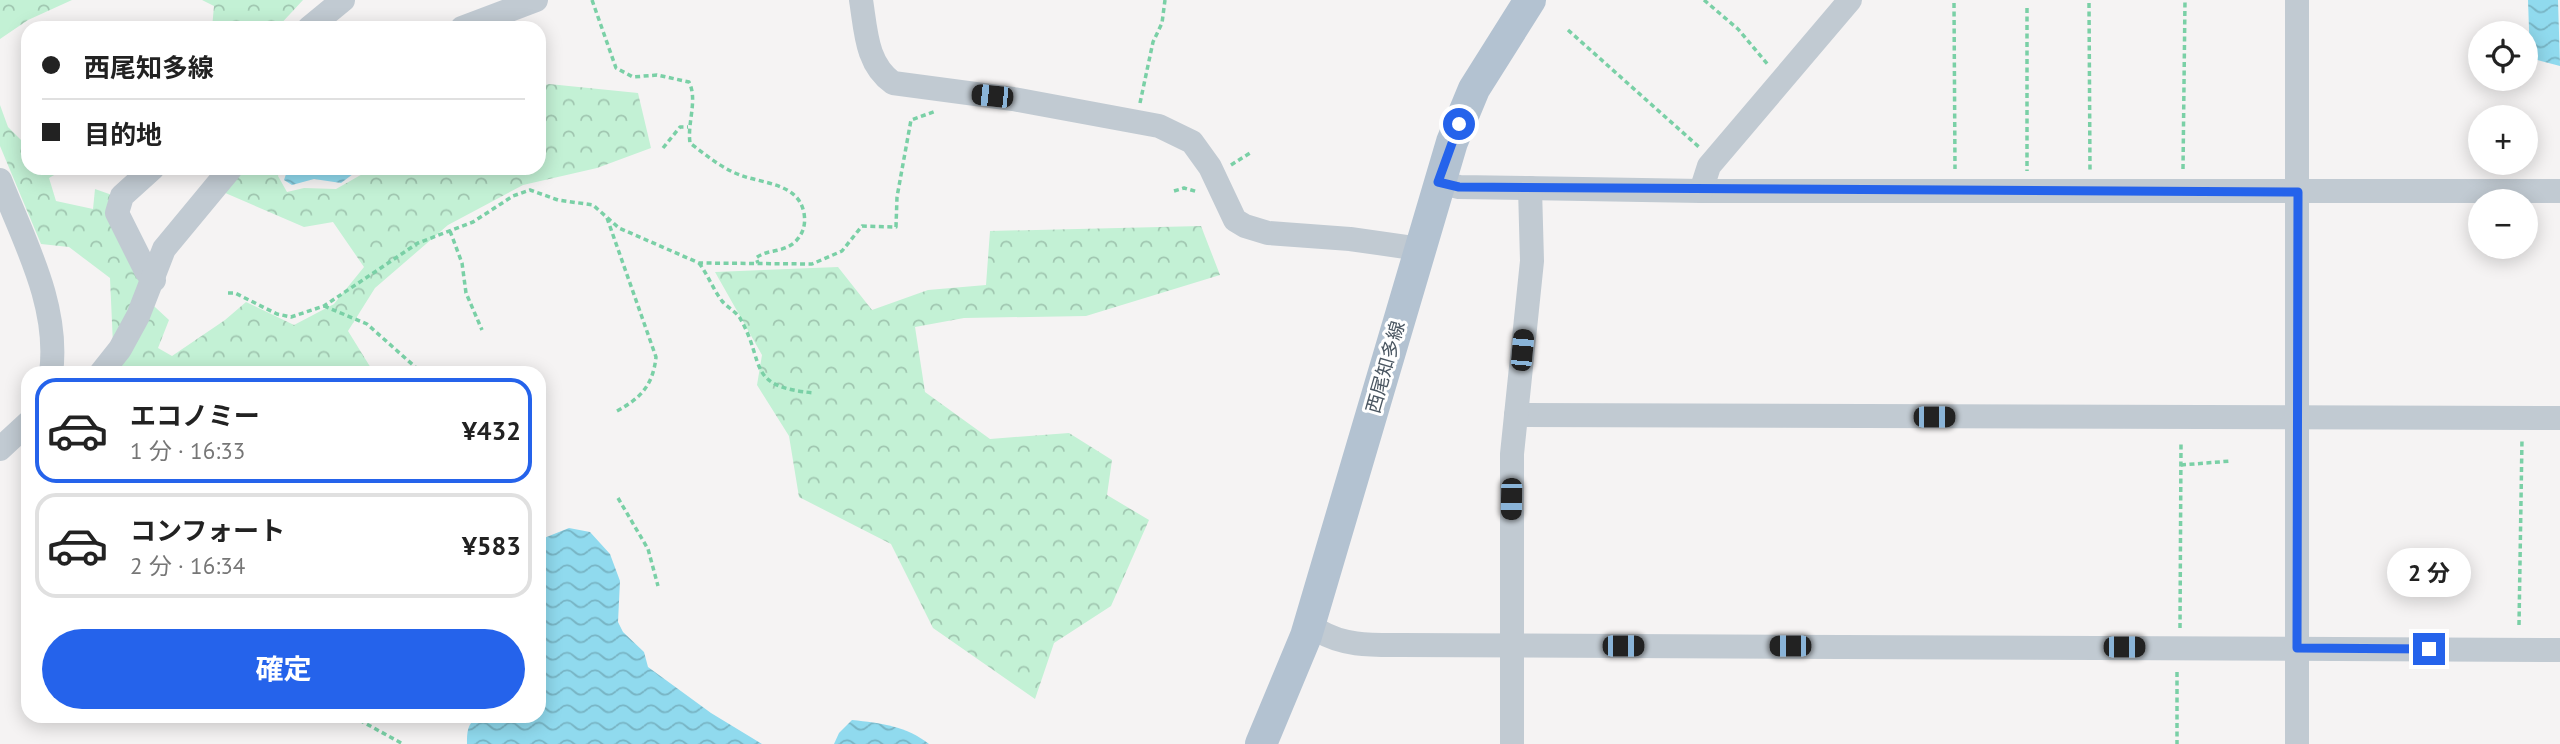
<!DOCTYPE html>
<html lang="ja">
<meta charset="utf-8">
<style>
body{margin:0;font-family:"PT Sans","Noto Sans JP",sans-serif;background:#f2f2f2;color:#222;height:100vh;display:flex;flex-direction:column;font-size:26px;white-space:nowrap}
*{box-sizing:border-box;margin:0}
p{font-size:23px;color:#767676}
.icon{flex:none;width:38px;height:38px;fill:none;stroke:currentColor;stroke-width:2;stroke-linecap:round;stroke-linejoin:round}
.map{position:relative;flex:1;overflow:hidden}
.panel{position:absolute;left:21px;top:366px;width:525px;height:357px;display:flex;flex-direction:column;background:#fff;border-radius:21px;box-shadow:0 4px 18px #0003}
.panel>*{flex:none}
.banner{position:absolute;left:21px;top:21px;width:525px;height:154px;border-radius:21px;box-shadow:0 4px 18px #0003;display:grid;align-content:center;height:154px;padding:0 21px;background:#fff}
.fabs{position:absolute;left:2468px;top:21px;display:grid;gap:14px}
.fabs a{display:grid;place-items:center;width:70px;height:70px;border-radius:50%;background:#fff;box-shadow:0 4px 18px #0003;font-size:35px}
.end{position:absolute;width:32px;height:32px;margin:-16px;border:9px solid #2563eb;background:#fff;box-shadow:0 0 0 4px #fff}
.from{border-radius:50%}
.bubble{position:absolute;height:49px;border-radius:24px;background:#fff;box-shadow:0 4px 18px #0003;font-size:23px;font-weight:700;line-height:49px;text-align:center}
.car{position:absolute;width:21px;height:42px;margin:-21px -10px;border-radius:9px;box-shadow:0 0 5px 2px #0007;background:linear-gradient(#222 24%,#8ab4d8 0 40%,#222 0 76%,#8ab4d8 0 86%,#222 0)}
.banner b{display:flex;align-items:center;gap:24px;height:66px;font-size:26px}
.banner b+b{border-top:2px solid #e0e0e0}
.banner i{width:18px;height:18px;background:#222}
ul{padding:12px 0 0;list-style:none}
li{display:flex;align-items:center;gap:21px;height:105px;margin:0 14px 10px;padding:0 7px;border:4px solid #e0e0e0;border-radius:21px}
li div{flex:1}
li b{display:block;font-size:26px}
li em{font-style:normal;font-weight:700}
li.active{border-color:#2563eb}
li>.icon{width:63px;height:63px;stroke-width:1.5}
.button{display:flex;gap:14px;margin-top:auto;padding:14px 21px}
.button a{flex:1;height:80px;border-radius:42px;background:#2563eb;color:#fff;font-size:28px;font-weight:700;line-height:80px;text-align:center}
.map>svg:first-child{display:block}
.forest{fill:url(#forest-crowns)}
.water{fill:url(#water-waves)}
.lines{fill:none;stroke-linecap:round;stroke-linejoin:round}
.path{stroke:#7ad0a6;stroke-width:3.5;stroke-dasharray:5 3.5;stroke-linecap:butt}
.minor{stroke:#c1cad2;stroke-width:24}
.major{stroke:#b3c2d1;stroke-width:32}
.route{stroke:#2563eb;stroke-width:9}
.labels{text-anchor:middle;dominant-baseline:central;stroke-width:6;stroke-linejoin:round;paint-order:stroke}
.street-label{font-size:19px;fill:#4a5661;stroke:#fff}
</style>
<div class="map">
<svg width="2560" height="744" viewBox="0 0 2560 744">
<defs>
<pattern id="forest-crowns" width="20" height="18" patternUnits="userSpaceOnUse" patternTransform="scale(1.75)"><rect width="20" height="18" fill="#c3f1d5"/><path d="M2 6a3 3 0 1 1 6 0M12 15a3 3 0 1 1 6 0" fill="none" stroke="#a0c6b0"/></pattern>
<pattern id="water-waves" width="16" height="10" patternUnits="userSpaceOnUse" patternTransform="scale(1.75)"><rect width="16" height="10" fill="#90daee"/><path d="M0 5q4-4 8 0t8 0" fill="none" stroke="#78b4c4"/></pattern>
</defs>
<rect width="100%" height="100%" fill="#f5f3f3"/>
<g class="forest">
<polygon points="0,0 72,0 28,20 0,39"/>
<polygon points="202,0 303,0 277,28 212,28 214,6"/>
<polygon points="549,84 638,93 651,148 597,168 523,185 448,225 375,288 348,331 374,373 107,373 114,367 110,278 69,247 41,244 0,146 0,105 8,127 28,147 28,168 66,168 49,178 56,201 93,209 95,189 112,195 142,274 142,295 169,320 158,348 172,356 225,320 246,302 294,325 334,304 364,267 333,222 304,227 223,192 242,168 281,168 278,176 287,192 304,188 336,189 373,168 539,168 539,87"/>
<polygon points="1201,226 1220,275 1086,316 964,318 915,327 925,392 990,439 1069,433 1112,460 1107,495 1149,520 1111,606 1054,643 1035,699 933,628 891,544 799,497 789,436 757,385 762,355 715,272 838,267 872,310 928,290 986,285 990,231"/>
</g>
<g class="water">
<polygon points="2528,0 2558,0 2560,66 2530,58"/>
<polygon points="288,168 361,168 341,183 314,179 292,185 284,180"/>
<path d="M569,528L590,532L610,554L620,581L618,622L623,632L644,652L648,667L711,713L762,744H467C467,732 467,724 478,716H539V540Z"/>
<path d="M852,720C881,723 906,726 929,744H834L839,733Z"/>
</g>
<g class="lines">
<g class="path">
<path d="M592,0L616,68L633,77L657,75L689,82C698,100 687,123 690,143C706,155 721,168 740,175C764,184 798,183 804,213C806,225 803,234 795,242C783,253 767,249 756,258L758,263"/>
<polyline points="1704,0 1738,29 1769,66"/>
<polyline points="1954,3 1955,169"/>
<polyline points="2089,3 2090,171"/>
<polyline points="2027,8 2027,171"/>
<polyline points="1568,30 1699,147"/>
<polyline points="1140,103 1153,42 1162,23 1165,0"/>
<polyline points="663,148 680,127 688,127"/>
<polyline points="1231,165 1250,153"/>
<polyline points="2183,169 2185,0"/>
<polyline points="1174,191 1184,188 1198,192"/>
<path d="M607,218L656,357C653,385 641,398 617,411"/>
<polyline points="450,231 462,263 466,293 482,330"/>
<path d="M699,263C708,275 713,289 722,301C728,308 737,312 741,320C766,364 745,387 815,393"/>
<polyline points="228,293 235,293 277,314 291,317 324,306 418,243 473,222 513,196 530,190 558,200 593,205 619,228 699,263 812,264 842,251 862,226 896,227 897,197 911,120 936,111"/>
<polyline points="324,306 367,324 422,373"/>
<polyline points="2181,465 2231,461"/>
<polyline points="618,498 648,549 658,586"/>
<polyline points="2519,625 2522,439"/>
<polyline points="2180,628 2181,444"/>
<polyline points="2177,672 2177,744"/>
<polyline points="352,716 403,744"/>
</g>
<g class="minor">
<path d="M861,0C866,31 866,64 893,83L1013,99L1159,126L1192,142L1210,167L1235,220L1245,226L1268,233L1350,239L1420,249"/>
<polyline points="309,28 343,0"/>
<polyline points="462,28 536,0"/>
<polyline points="153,168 122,196 117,213 146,271 154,280"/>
<path d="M0,180C24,241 60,306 51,373"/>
<polyline points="1438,182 1459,187 1701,191 2560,191"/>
<polyline points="1701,191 1709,166 1850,0"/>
<polyline points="101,373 120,349 138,316 164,249 231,168"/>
<polyline points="1516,415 2560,418"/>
<polyline points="0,449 28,423"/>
<path d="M1306,636L1319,631C1344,646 1372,645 1400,645L2560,650"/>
<polyline points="1512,744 1512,454 1532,261 1530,188"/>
<polyline points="2297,744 2297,0"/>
</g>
<polyline class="major" points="1261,744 1306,636 1452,142 1474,89 1530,0"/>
</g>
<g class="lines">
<polyline class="route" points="1459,124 1438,182 1459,187 2298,192 2297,648 2429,649"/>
</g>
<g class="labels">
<g class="street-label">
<text transform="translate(1385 367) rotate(-74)">西尾知多線</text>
</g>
</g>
</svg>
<div class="fabs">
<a><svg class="icon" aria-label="locate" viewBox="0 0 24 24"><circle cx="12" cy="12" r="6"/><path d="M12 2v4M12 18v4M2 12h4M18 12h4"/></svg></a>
<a>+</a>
<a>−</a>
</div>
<i class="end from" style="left:1459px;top:124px"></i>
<i class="end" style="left:2429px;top:649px"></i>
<div class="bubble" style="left:2387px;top:548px;width:84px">2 分</div>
<i class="car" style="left:992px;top:96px;rotate:276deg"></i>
<i class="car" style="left:1522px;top:350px;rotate:5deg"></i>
<i class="car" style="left:1934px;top:417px;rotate:90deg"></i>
<i class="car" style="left:1511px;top:499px;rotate:181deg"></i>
<i class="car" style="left:1623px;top:646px;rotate:90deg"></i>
<i class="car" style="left:1790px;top:646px;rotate:270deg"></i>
<i class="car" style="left:2124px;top:647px;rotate:90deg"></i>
<div class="banner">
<b><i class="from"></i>西尾知多線</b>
<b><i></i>目的地</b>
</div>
<section class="panel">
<ul>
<li class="active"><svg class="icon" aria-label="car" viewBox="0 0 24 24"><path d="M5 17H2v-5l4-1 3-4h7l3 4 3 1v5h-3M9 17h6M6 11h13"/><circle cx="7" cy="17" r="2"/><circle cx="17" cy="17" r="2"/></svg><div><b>エコノミー</b><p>1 分 · 16:33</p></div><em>¥432</em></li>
<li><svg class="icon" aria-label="car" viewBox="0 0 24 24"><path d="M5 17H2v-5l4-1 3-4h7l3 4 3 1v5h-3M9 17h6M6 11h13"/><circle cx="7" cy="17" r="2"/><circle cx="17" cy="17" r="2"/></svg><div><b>コンフォート</b><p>2 分 · 16:34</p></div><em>¥583</em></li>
</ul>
<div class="button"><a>確定</a></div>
</section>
</div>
